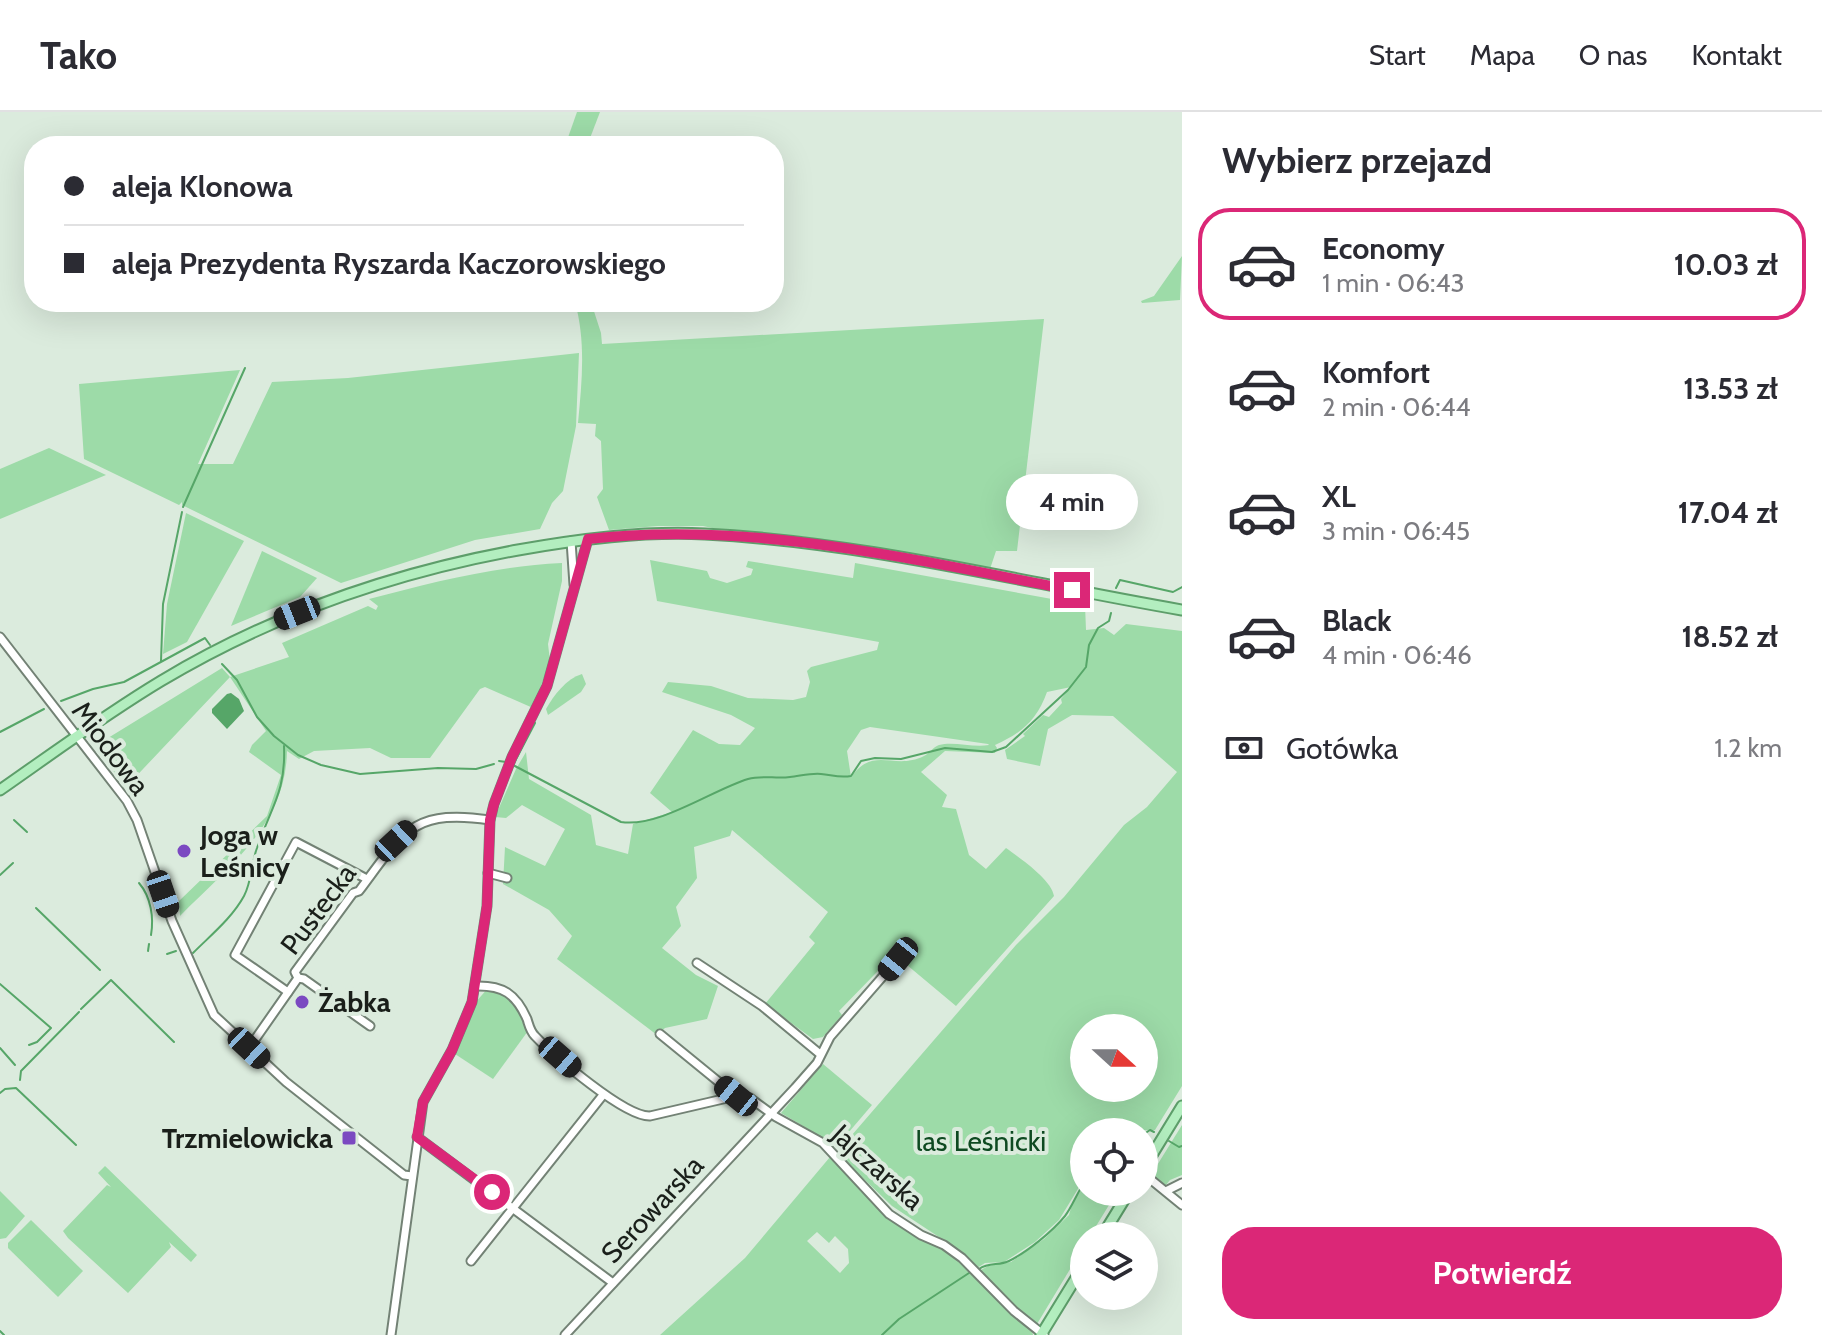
<!DOCTYPE html>
<html lang="pl">
<meta charset="utf-8">
<style>
body{margin:0;font-family:Cabin,sans-serif;background:#f2f2f3;color:#2b2b33;height:100vh;display:flex;flex-direction:column;font-size:30px;white-space:nowrap}
*{box-sizing:border-box;margin:0}
p{font-size:26px;color:#7c7c81}
.icon{flex:none;width:44px;height:44px;fill:none;stroke:currentColor;stroke-width:2;stroke-linecap:round;stroke-linejoin:round}
.map{position:relative;flex:1;overflow:hidden}
.side{display:flex;flex-direction:column;background:#fff;width:640px}
.side>*{flex:none}
.banner{position:absolute;left:24px;top:24px;width:760px;height:176px;border-radius:32px;box-shadow:0 8px 32px #0002;display:grid;align-content:center;height:176px;padding:0 40px;background:#fff}
.needle{width:52px;rotate:111deg}
.tools{position:absolute;left:1070px;top:902px;display:grid;gap:16px}
.tools a{display:grid;place-items:center;width:88px;height:88px;border-radius:50%;background:#fff;box-shadow:0 8px 32px #0002;font-size:40px}
.end{position:absolute;width:36px;height:36px;margin:-18px;border:10px solid #db2777;background:#fff;box-shadow:0 0 0 4px #fff}
.from{border-radius:50%}
.bubble{position:absolute;height:56px;border-radius:28px;background:#fff;box-shadow:0 8px 32px #0002;font-size:26px;font-weight:700;line-height:56px;text-align:center}
.car{position:absolute;width:24px;height:48px;margin:-24px -12px;border-radius:10px;box-shadow:0 0 6px 2px #0007;background:linear-gradient(#222 24%,#8ab4d8 0 40%,#222 0 76%,#8ab4d8 0 86%,#222 0)}
.banner b{display:flex;align-items:center;gap:28px;height:76px;font-size:30px}
.banner b+b{border-top:2px solid #e1e1e2}
.banner i{width:20px;height:20px;background:#2b2b33}
ul{padding:0;list-style:none}
li{display:flex;align-items:center;gap:24px;height:112px;margin:0 16px 12px;padding:0 24px;border:4px solid transparent;border-radius:32px}
li div{flex:1}
li b{display:block;font-size:30px}
li em{font-style:normal;font-weight:700}
li.selected{border-color:#db2777}
li>.icon{width:72px;height:72px;stroke-width:1.5}
h2{padding:0 40px;font-size:36px;line-height:96px}
.pay{display:flex;align-items:center;gap:20px;height:88px;padding:0 40px;font-size:30px}
.pay p{margin-inline-start:auto}
.button{display:flex;gap:16px;margin-top:auto;padding:16px 40px}
.button a{flex:1;height:92px;border-radius:32px;background:#db2777;color:#fff;font-size:32px;font-weight:700;line-height:92px;text-align:center}
header{display:flex;align-items:center;gap:48px;box-sizing:border-box;height:112px;padding:0 40px;background:#fff;border-bottom:2px solid #e1e1e2}
header strong{font-size:38px}
nav{display:flex;gap:44px;margin-inline-start:auto;font-size:28px}
main{display:flex;flex:1;min-height:0}
.map>svg:first-child{display:block}
.green{fill:#9ddba8;fill-rule:evenodd}
.water{fill:#56a668}
.lines{fill:none;stroke-linecap:round;stroke-linejoin:round}
.stream{stroke:#56a668;stroke-width:2}
.minor-casing{stroke:#738275;stroke-width:11}
.major-casing{stroke:#5d9e6a;stroke-width:13}
.minor{stroke:#fff;stroke-width:7}
.major{stroke:#b3eebf;stroke-width:9}
.route{stroke:#db2777;stroke-width:10}
.poi-dot{fill:#7b49c1;stroke:#dbebdd;stroke-width:3}
.labels{text-anchor:middle;dominant-baseline:central;stroke-width:8;stroke-linejoin:round;paint-order:stroke}
.street-label{font-size:28px;fill:#1a1f1a;stroke:#dbebdd}
.poi-label{font-size:28px;font-weight:bold;fill:#1a1f1a;stroke:#dbebdd;text-anchor:start}
.park-label{font-size:28px;fill:#0e4a21;stroke:#dbebdd}
</style>
<header>
<strong>Tako</strong>
<nav><a>Start</a><a>Mapa</a><a>O nas</a><a>Kontakt</a></nav>
</header>
<main>
<div class="map">
<svg width="1182" height="1223" viewBox="0 0 1182 1223">
<rect width="100%" height="100%" fill="#dbebdd"/>
<g class="green">
<polygon points="577,0 600,0 587,34 565,34"/>
<polygon points="1182,144 1180,188 1142,191 1141,189 1154,184"/>
<path d="M575,190H591L601,221L602,232L1044,207L1017,439H996L990,457L986,458L867,434L799,424L731,420L703,414H658L609,418L597,385L603,377L601,329L595,324L596,312L578,311C582,269 586,230 575,190Z"/>
<polygon points="579,241 576,314 563,379 552,391 540,417 475,428 341,471 182,393 182,390 179,393 84,347 79,272 240,258 198,352 233,352 272,270 348,266"/>
<polygon points="49,336 106,363 0,407 0,357"/>
<polygon points="186,401 244,429 187,530 163,542 167,492"/>
<polygon points="262,439 317,466 300,485 231,514"/>
<path d="M650,448L707,459L710,466L727,471L751,463L753,457L746,455L748,449L853,466L855,451L1085,493L1086,518L1104,516L1114,523L1126,512L1182,519V974L1155,1018L1084,1020V1067L1059,1108L1035,1130L1004,1150L985,1151L977,1156L951,1133L892,1094L842,1046L839,1038L1016,833L1064,785L1124,713L1147,695L1177,660L1113,604L1072,603L1048,617L1040,654L1007,647L1005,638L1025,624L1023,622L1043,603L1049,605L1062,591L1061,587L1071,575L1047,580C1037,608 1022,621 995,633L997,636L995,641L945,639L921,660L947,683L942,695L956,697L969,743L986,757L1006,736C1020,746 1052,768 1054,784L956,894L901,848L913,831L909,827L839,899L842,903L823,925L813,927L765,892L815,831L809,825L828,800L732,718L730,724L694,735L697,766L676,795L681,814L662,836L696,863L718,874L707,907L665,916L657,923L557,847L572,824L549,798L503,772L505,735L545,754L565,717L522,693L506,706L495,705L516,657L526,640L529,667L591,703L596,733L628,742L633,712L672,700L650,681L693,618L719,632L740,633L755,616L731,603L662,580L668,570L711,574L748,586L793,588L806,585L810,570L807,559L811,555L877,538L879,530L657,489ZM870,615L988,632L989,633C973,636 954,629 939,633C933,635 929,642 924,644C894,659 874,633 851,665L847,639L861,618ZM1084,916H1144V976H1084Z"/>
<path d="M562,451V469L548,532L550,549L533,596L485,575L480,577L430,646H391L370,636L314,639L299,647L287,639C286,713 228,755 180,804L179,789L267,704L281,663L249,640L252,633L266,619L230,565L126,675C115,662 104,649 102,632L108,626L222,556L230,565L289,545L282,531L368,494L376,498L378,494L369,487C433,470 496,454 562,451Z"/>
<path d="M582,562L586,572L581,580L548,603L546,597C554,583 566,567 582,562Z"/>
<path d="M488,876C511,880 520,899 528,919L493,967L455,942L475,891Z"/>
<polygon points="823,952 872,993 837,1034 781,1001"/>
<polygon points="1182,1013 1182,1063 1170,1068 1165,1074 1151,1063"/>
<path d="M830,1045C851,1060 865,1086 887,1103C905,1116 928,1123 946,1136C978,1159 1005,1191 1032,1218L1033,1223H660L745,1146ZM817,1120L829,1131L835,1124L848,1137L849,1151L840,1161L807,1129Z"/>
<polygon points="105,1054 197,1143 191,1150 169,1130 171,1135 128,1181 68,1126 63,1119 107,1073 111,1075 98,1061"/>
<polygon points="1084,1074 1084,1080 1117,1080 1090,1124 1084,1124 1084,1134 1037,1212 1009,1189 979,1159 988,1154 1011,1150 1044,1127 1069,1103 1073,1089"/>
<polygon points="0,1079 25,1104 6,1126 0,1127"/>
<polygon points="31,1108 83,1159 58,1185 8,1136 8,1131"/>
</g>
<polygon class="water" points="231,581 239,587 244,599 227,617 212,601 212,597 227,582"/>
<g class="lines">
<g class="stream">
<polyline points="183,395 245,256"/>
<polyline points="1116,476 1120,468 1173,480 1182,475"/>
<polyline points="161,549 163,492 182,400"/>
<polyline points="222,552 237,568 257,605 274,624 298,643 321,653 360,662 438,656 476,657 494,652"/>
<polyline points="61,589 93,577 124,570 205,526 210,533"/>
<path d="M535,611L513,653L621,710C659,716 712,678 748,667C762,663 776,667 790,665C800,664 811,661 821,662C832,663 839,666 851,664L861,649L875,646L901,647L945,636L992,640L1006,635L1068,578L1086,555L1089,533L1098,516L1109,509L1111,501"/>
<polyline points="0,620 44,597"/>
<polyline points="499,649 506,650"/>
<polyline points="14,708 27,720"/>
<polyline points="0,763 13,751"/>
<path d="M139,771C151,785 154,806 151,823"/>
<polyline points="36,796 100,858"/>
<polyline points="148,839 149,832"/>
<path d="M193,841C211,823 232,806 244,784C252,769 251,752 257,736C271,695 286,680 284,634"/>
<polyline points="167,842 176,839"/>
<polyline points="0,872 51,916 37,930 29,933"/>
<polyline points="81,897 111,868 174,930"/>
<polyline points="0,936 15,953"/>
<polyline points="20,968 21,959 79,900"/>
<polyline points="0,981 5,977 16,976 76,1033"/>
<polyline points="1144,1022 1150,1018 1154,1020"/>
<polyline points="1169,1029 1179,1035 1182,1034"/>
<path d="M979,1157C989,1150 999,1154 1009,1149C1027,1140 1052,1120 1065,1104C1072,1095 1077,1081 1084,1071"/>
<polyline points="0,1219 4,1223"/>
<polyline points="882,1223 899,1207 969,1161"/>
</g>
<defs>
<g id="minor">
<polyline points="571,429 574,473"/>
<polyline points="0,525 127,689 137,708 172,809 214,903 286,970 404,1063 412,1064"/>
<polyline points="488,761 507,766"/>
<polyline points="697,851 762,894 820,942"/>
<polyline points="298,866 304,867 370,914"/>
<path d="M475,874C503,873 516,882 527,907C529,913 530,919 535,924C554,944 625,1005 650,1004L736,984L750,986L776,1005L823,1031L889,1102L921,1123L944,1133L962,1146L1014,1199L1044,1223"/>
<polyline points="288,880 235,843 296,730 367,767"/>
<polyline points="660,922 736,984"/>
<path d="M249,936L298,866L295,860L353,781L359,779C402,722 411,696 490,708"/>
<polyline points="417,1025 613,1171"/>
<polyline points="1144,1062 1182,1093"/>
<polyline points="1166,1079 1182,1071"/>
<polyline points="471,1149 603,983"/>
<polyline points="391,1223 423,990 452,938 472,890 487,794 490,708 494,692 512,645 547,574 588,427"/>
<polyline points="565,1223 795,976 817,951 830,925 898,847"/>
</g>
<g id="major">
<path d="M0,678C53,641 106,602 161,569C271,503 392,461 518,438C580,427 642,419 705,422C866,430 1024,471 1182,498"/>
<polyline points="1144,1056 1182,994"/>
<polyline points="1102,1124 1129,1080"/>
<polyline points="1041,1223 1084,1153"/>
</g>
</defs>
<use href="#minor" class="minor-casing"/>
<use href="#major" class="major-casing"/>
<use href="#minor" class="minor"/>
<use href="#major" class="major"/>
</g>
<g class="lines">
<path class="route" d="M492,1080L417,1025L423,990L452,938L472,890L487,794L490,708L494,692L512,645L547,574L588,427C750,408 914,448 1072,478"/>
</g>
<g class="poi-dot">
<circle cx="184" cy="739" r="8"/>
<circle cx="302" cy="890" r="8"/>
<rect x="341" y="1018" width="16" height="16" rx="4"/>
</g>
<g class="labels">
<g class="street-label">
<text transform="translate(111 636) rotate(53)">Miodowa</text>
<text transform="translate(318 797) rotate(-53)">Pustecka</text>
<text transform="translate(878 1055) rotate(42)">Jajczarska</text>
<text transform="translate(652 1097) rotate(-47)">Serowarska</text>
</g>
<g class="poi-label">
<text x="200" y="723">Joga w<tspan x="200" dy="32">Leśnicy</tspan></text>
<text x="318" y="890">Żabka</text>
<text x="333" y="1026" text-anchor="end">Trzmielowicka</text>
</g>
<g class="park-label">
<text x="981" y="1029">las Leśnicki</text>
</g>
</g>
</svg>
<div class="tools">
<a><svg class="needle" viewBox="-14 -14 28 28"><path d="M0-13l5 13h-10z" fill="#e53935"/><path d="M0 13l5-13h-10z" fill="#7c7c81"/></svg></a>
<a><svg class="icon" aria-label="locate" viewBox="0 0 24 24"><circle cx="12" cy="12" r="6"/><path d="M12 2v4M12 18v4M2 12h4M18 12h4"/></svg></a>
<a><svg class="icon" aria-label="layers" viewBox="0 0 24 24"><path d="M12 4l9 5-9 5-9-5zM3 14l9 5 9-5"/></svg></a>
</div>
<i class="end from" style="left:492px;top:1080px"></i>
<i class="end" style="left:1072px;top:478px"></i>
<div class="bubble" style="left:1006px;top:362px;width:132px">4 min</div>
<i class="car" style="left:297px;top:501px;rotate:248deg"></i>
<i class="car" style="left:396px;top:729px;rotate:47deg"></i>
<i class="car" style="left:163px;top:782px;rotate:161deg"></i>
<i class="car" style="left:898px;top:847px;rotate:219deg"></i>
<i class="car" style="left:249px;top:936px;rotate:133deg"></i>
<i class="car" style="left:560px;top:945px;rotate:131deg"></i>
<i class="car" style="left:736px;top:984px;rotate:309deg"></i>
<div class="banner">
<b><i class="from"></i>aleja Klonowa</b>
<b><i></i>aleja Prezydenta Ryszarda Kaczorowskiego</b>
</div>
</div>
<section class="side">
<h2>Wybierz przejazd</h2>
<ul>
<li class="selected"><svg class="icon" aria-label="car" viewBox="0 0 24 24"><path d="M5 17H2v-5l4-1 3-4h7l3 4 3 1v5h-3M9 17h6M6 11h13"/><circle cx="7" cy="17" r="2"/><circle cx="17" cy="17" r="2"/></svg><div><b>Economy</b><p>1 min · 06:43</p></div><em>10.03 zł</em></li>
<li><svg class="icon" aria-label="car" viewBox="0 0 24 24"><path d="M5 17H2v-5l4-1 3-4h7l3 4 3 1v5h-3M9 17h6M6 11h13"/><circle cx="7" cy="17" r="2"/><circle cx="17" cy="17" r="2"/></svg><div><b>Komfort</b><p>2 min · 06:44</p></div><em>13.53 zł</em></li>
<li><svg class="icon" aria-label="car" viewBox="0 0 24 24"><path d="M5 17H2v-5l4-1 3-4h7l3 4 3 1v5h-3M9 17h6M6 11h13"/><circle cx="7" cy="17" r="2"/><circle cx="17" cy="17" r="2"/></svg><div><b>XL</b><p>3 min · 06:45</p></div><em>17.04 zł</em></li>
<li><svg class="icon" aria-label="car" viewBox="0 0 24 24"><path d="M5 17H2v-5l4-1 3-4h7l3 4 3 1v5h-3M9 17h6M6 11h13"/><circle cx="7" cy="17" r="2"/><circle cx="17" cy="17" r="2"/></svg><div><b>Black</b><p>4 min · 06:46</p></div><em>18.52 zł</em></li>
</ul>
<div class="pay"><svg class="icon" aria-label="cash" viewBox="0 0 24 24"><path d="M3 7h18v10H3z"/><circle cx="12" cy="12" r="2"/></svg>Gotówka<p>1.2 km</p></div>
<div class="button"><a>Potwierdź</a></div>
</section>
</main>
